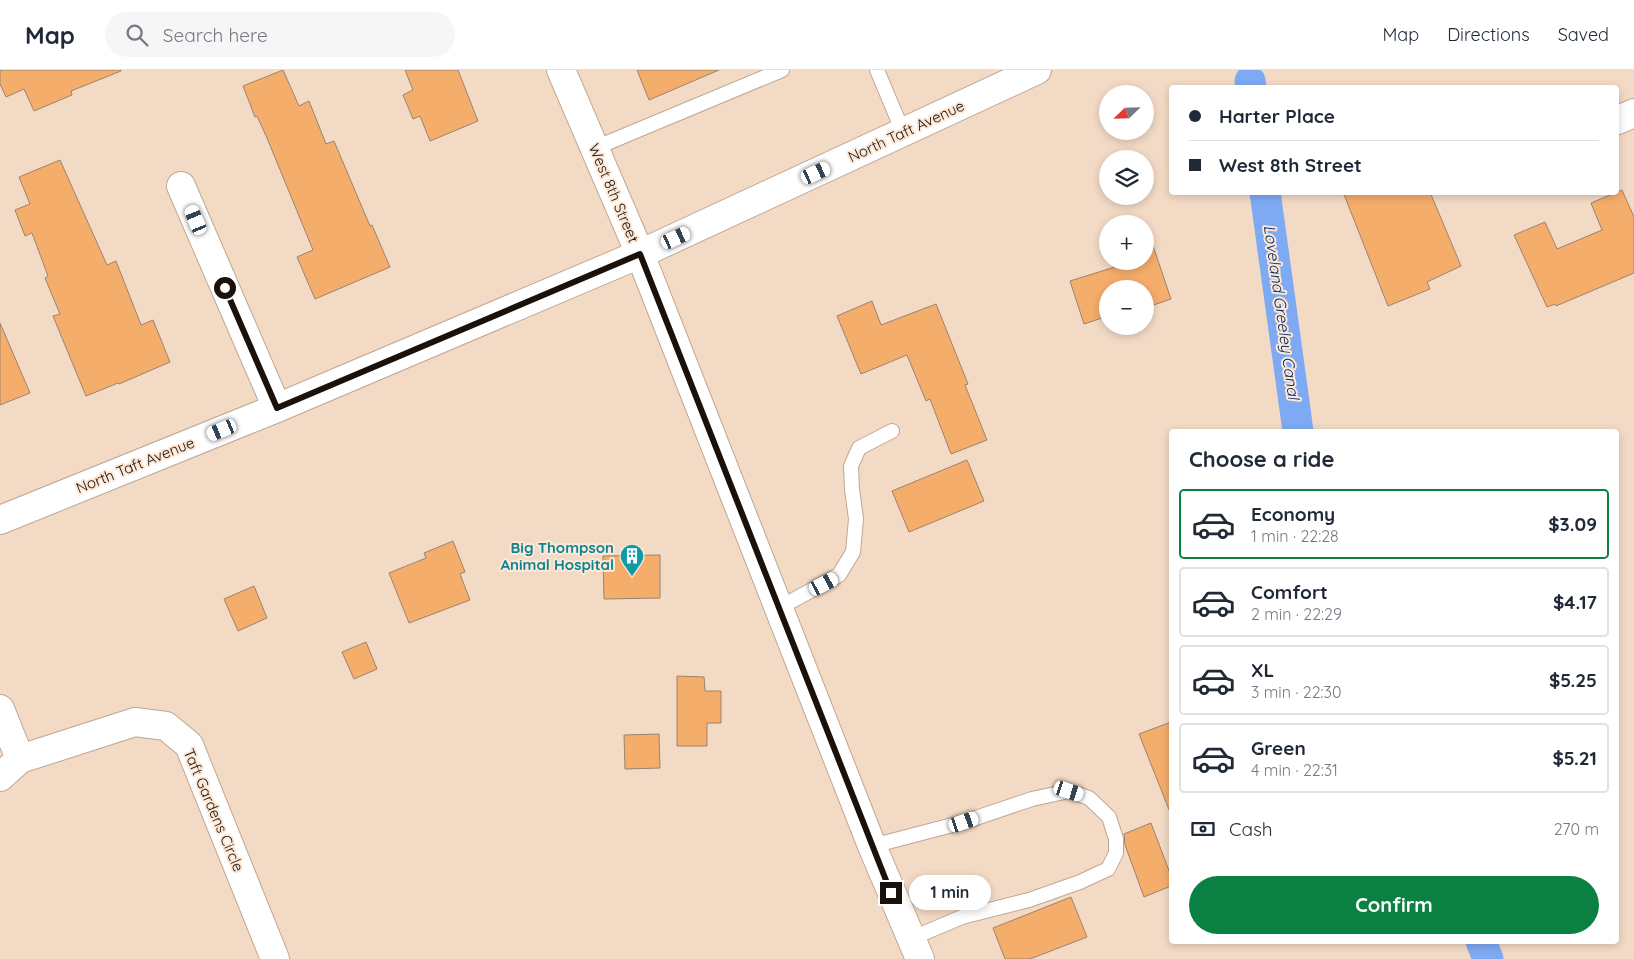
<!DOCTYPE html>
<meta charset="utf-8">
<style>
body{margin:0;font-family:Quicksand,sans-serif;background:#f6f6f7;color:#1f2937;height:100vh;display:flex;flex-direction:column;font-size:19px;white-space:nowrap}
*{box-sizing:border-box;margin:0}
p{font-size:16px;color:#747a83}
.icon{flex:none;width:28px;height:28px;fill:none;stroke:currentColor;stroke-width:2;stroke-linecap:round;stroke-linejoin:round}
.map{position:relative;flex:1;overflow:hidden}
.details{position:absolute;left:1169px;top:359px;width:450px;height:515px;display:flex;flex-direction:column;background:#fff;border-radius:5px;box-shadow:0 2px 8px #0003}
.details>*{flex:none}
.guide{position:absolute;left:1169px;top:15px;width:450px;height:110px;border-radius:5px;box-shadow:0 2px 8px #0003;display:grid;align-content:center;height:110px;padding:0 20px;background:#fff}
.needle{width:32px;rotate:247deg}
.controls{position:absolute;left:1099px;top:15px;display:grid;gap:10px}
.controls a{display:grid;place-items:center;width:55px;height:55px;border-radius:50%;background:#fff;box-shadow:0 2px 8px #0003;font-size:25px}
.end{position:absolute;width:22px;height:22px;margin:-11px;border:6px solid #1a120a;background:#fff;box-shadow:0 0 0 2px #fff}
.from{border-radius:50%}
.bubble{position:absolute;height:35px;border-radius:18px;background:#fff;box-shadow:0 2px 8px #0003;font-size:16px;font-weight:700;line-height:35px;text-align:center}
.car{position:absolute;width:15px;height:30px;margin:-15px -8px;border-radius:6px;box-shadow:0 0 4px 1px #0007;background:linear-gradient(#fff 24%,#345 0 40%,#fff 0 76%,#345 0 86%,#fff 0)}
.guide b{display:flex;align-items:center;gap:18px;height:48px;font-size:19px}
.guide b+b{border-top:1px solid #e0e1e3}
.guide i{width:12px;height:12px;background:#1f2937}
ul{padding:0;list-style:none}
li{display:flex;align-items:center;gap:15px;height:70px;margin:0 10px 8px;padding:0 10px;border:2px solid #e0e1e3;border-radius:5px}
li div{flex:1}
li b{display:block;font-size:19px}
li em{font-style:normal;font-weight:700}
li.current{border-color:#0b8043}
li>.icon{width:45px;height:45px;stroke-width:1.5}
h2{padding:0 20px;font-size:22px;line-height:60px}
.pay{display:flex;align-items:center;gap:12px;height:55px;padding:0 20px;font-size:19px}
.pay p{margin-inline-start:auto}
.action{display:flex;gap:10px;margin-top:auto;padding:10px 20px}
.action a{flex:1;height:58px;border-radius:30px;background:#0b8043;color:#fff;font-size:20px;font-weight:700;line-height:58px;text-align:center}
header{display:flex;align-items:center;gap:30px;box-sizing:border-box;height:70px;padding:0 25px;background:#fff;border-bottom:1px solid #e0e1e3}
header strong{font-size:24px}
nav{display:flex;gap:28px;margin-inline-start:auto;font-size:18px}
.search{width:350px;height:45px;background:#f6f6f7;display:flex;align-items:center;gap:12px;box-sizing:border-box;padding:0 18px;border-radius:28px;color:#747a83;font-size:19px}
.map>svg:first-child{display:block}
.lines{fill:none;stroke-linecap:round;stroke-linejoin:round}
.canal{stroke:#7eaaf4;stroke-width:31}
.building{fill:#f5ad6b;stroke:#9a8370}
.lane-casing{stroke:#bfa793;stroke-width:16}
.street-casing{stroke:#bfa793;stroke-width:30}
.secondary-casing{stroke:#bfa793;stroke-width:30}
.lane{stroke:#fff;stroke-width:14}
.street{stroke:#fff;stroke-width:28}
.secondary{stroke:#fff;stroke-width:28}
.route{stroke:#1a120a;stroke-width:6}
.labels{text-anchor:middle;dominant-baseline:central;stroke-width:4;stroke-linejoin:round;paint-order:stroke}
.street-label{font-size:15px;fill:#1a120a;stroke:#fde8d7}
.culture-label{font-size:15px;font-weight:bold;fill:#0d838f;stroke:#fde8d7;text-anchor:end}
.water-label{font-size:16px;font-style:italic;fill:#012665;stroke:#fde8d7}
</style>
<header>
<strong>Map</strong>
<div class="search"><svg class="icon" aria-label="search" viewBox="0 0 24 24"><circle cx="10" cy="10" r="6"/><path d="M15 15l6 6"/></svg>Search here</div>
<nav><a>Map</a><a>Directions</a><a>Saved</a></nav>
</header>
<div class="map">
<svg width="1634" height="889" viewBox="0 0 1634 889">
<rect width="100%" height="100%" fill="#f3dac5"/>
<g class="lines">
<g class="canal">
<polyline points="1250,11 1251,18"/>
<polyline points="1265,122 1298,361"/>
<polyline points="1481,871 1488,889"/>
</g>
</g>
<g class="building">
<polygon points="0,0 121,0 121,1 71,21 72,25 34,41 24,19 6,27 0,14"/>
<polygon points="283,0 299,36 309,31 326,74 334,71 370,156 372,155 390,197 315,229 297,187 313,180 267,68 257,46 255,47 243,16"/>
<polygon points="405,0 458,0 478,51 430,71 420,46 413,49 403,25 413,20"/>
<polygon points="637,0 719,0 649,30"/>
<polygon points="60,90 107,195 116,191 141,255 153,250 170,292 119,314 118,313 86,326 53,246 60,244 45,208 48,206 32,163 25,166 15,140 30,134 19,107"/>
<polygon points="1622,120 1634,147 1634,203 1556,236 1555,234 1547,237 1514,165 1545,152 1557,179 1602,160 1591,133"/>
<polygon points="1343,122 1430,122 1461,196 1427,212 1430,219 1388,236"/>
<polygon points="1149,164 1171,229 1145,238 1145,219 1108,219 1108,246 1084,254 1070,211 1115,197 1113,191 1145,191 1145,165"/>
<polygon points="872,231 881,255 936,234 968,314 965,315 987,370 951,384 930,329 926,331 907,285 861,304 837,246"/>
<polygon points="0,253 30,323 0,335"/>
<polygon points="967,390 984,431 909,462 892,421"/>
<polygon points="453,471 465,502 460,504 470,530 409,553 389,503 426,488 424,483"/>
<polygon points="660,485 660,528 604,529 603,486"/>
<polygon points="254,516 267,548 238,561 224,529"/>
<polygon points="366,572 377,599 354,609 342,582"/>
<polygon points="677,606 704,607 705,621 721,621 721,653 707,653 707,676 677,676"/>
<polygon points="1171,652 1171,742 1170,742 1139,664"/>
<polygon points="659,664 660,698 625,699 624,665"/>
<polygon points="1151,753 1171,806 1171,816 1144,827 1125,775 1124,764"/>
<polygon points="1071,827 1087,867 1030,889 1005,889 993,858"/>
</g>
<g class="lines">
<defs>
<g id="lane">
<polyline points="877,0 903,62"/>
<polyline points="595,78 782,0"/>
<polyline points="779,538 839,505 853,482 856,449 852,419 851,396 859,378 892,361"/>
<polyline points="872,776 964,752 1032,729 1069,721 1089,728 1109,747 1116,769 1116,783 1108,799 1080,812 1029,830 962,847 910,869"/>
</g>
<g id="street">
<polyline points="561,0 640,184 872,776 920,889"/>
<polyline points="1618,50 1634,43"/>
<polyline points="181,116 277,338"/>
<polyline points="0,639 20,689"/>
<polyline points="0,707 20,689 135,652 166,656 189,675 275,889"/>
</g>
<polyline id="secondary" points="0,450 277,338 640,184 1037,0"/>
</defs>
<use href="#lane" class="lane-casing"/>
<use href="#street" class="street-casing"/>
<use href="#secondary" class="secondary-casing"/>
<use href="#lane" class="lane"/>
<use href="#street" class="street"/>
<use href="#secondary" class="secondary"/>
</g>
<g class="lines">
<polyline class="route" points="225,218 277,338 640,184 891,823"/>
</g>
<defs>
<symbol id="building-pin" viewBox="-11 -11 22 30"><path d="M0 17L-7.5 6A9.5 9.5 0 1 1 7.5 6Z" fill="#0f9aa8" stroke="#fde8d7"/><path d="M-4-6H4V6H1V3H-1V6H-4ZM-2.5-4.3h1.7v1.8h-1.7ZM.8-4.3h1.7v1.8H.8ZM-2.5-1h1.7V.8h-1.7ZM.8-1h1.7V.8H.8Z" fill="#fff"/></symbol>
</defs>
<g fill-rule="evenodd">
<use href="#building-pin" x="618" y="472" width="28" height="38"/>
</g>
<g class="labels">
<g class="street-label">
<text transform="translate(906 61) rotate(-25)">North Taft Avenue</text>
<text transform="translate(614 123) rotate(67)">West 8th Street</text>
<text transform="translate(135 395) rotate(-22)">North Taft Avenue</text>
<text transform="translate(214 740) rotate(67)">Taft Gardens Circle</text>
</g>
<g class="culture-label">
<text x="614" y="477">Big Thompson<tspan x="614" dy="17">Animal Hospital</tspan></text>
</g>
<g class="water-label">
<text transform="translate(1282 242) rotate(82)">Loveland Greeley Canal</text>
</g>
</g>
</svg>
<div class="controls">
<a><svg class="needle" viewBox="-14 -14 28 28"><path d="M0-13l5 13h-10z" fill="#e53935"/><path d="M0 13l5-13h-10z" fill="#747a83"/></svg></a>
<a><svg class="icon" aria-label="layers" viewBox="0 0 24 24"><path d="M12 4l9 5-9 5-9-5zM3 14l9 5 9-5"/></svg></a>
<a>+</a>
<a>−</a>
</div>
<i class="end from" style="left:225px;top:218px"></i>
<i class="end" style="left:891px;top:823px"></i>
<div class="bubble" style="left:909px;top:805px;width:82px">1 min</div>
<i class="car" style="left:816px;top:103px;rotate:65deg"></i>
<i class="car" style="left:196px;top:150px;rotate:337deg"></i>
<i class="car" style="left:676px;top:168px;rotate:65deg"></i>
<i class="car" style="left:222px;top:360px;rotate:248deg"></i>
<i class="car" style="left:824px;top:514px;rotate:62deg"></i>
<i class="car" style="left:1069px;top:721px;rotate:108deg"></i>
<i class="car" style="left:964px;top:752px;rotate:71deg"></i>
<div class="guide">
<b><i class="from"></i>Harter Place</b>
<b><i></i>West 8th Street</b>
</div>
<section class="details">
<h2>Choose a ride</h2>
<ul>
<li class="current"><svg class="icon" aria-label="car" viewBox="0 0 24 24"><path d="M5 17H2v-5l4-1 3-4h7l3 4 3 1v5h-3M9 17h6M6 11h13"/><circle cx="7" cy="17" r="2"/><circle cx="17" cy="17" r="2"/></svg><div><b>Economy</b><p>1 min · 22:28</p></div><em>$3.09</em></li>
<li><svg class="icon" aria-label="car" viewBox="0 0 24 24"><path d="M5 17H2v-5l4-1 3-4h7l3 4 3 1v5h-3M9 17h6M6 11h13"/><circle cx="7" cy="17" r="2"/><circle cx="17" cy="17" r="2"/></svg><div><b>Comfort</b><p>2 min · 22:29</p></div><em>$4.17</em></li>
<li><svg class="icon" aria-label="car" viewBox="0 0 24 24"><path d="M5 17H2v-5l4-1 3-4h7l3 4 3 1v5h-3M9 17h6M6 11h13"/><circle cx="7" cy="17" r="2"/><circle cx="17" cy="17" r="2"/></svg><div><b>XL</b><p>3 min · 22:30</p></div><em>$5.25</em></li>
<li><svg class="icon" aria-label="car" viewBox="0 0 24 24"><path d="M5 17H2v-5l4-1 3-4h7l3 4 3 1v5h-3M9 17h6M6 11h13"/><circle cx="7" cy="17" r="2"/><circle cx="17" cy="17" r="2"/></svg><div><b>Green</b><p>4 min · 22:31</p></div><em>$5.21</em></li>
</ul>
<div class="pay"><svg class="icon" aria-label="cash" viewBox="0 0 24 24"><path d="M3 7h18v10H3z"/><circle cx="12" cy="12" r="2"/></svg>Cash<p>270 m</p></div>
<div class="action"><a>Confirm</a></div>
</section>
</div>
